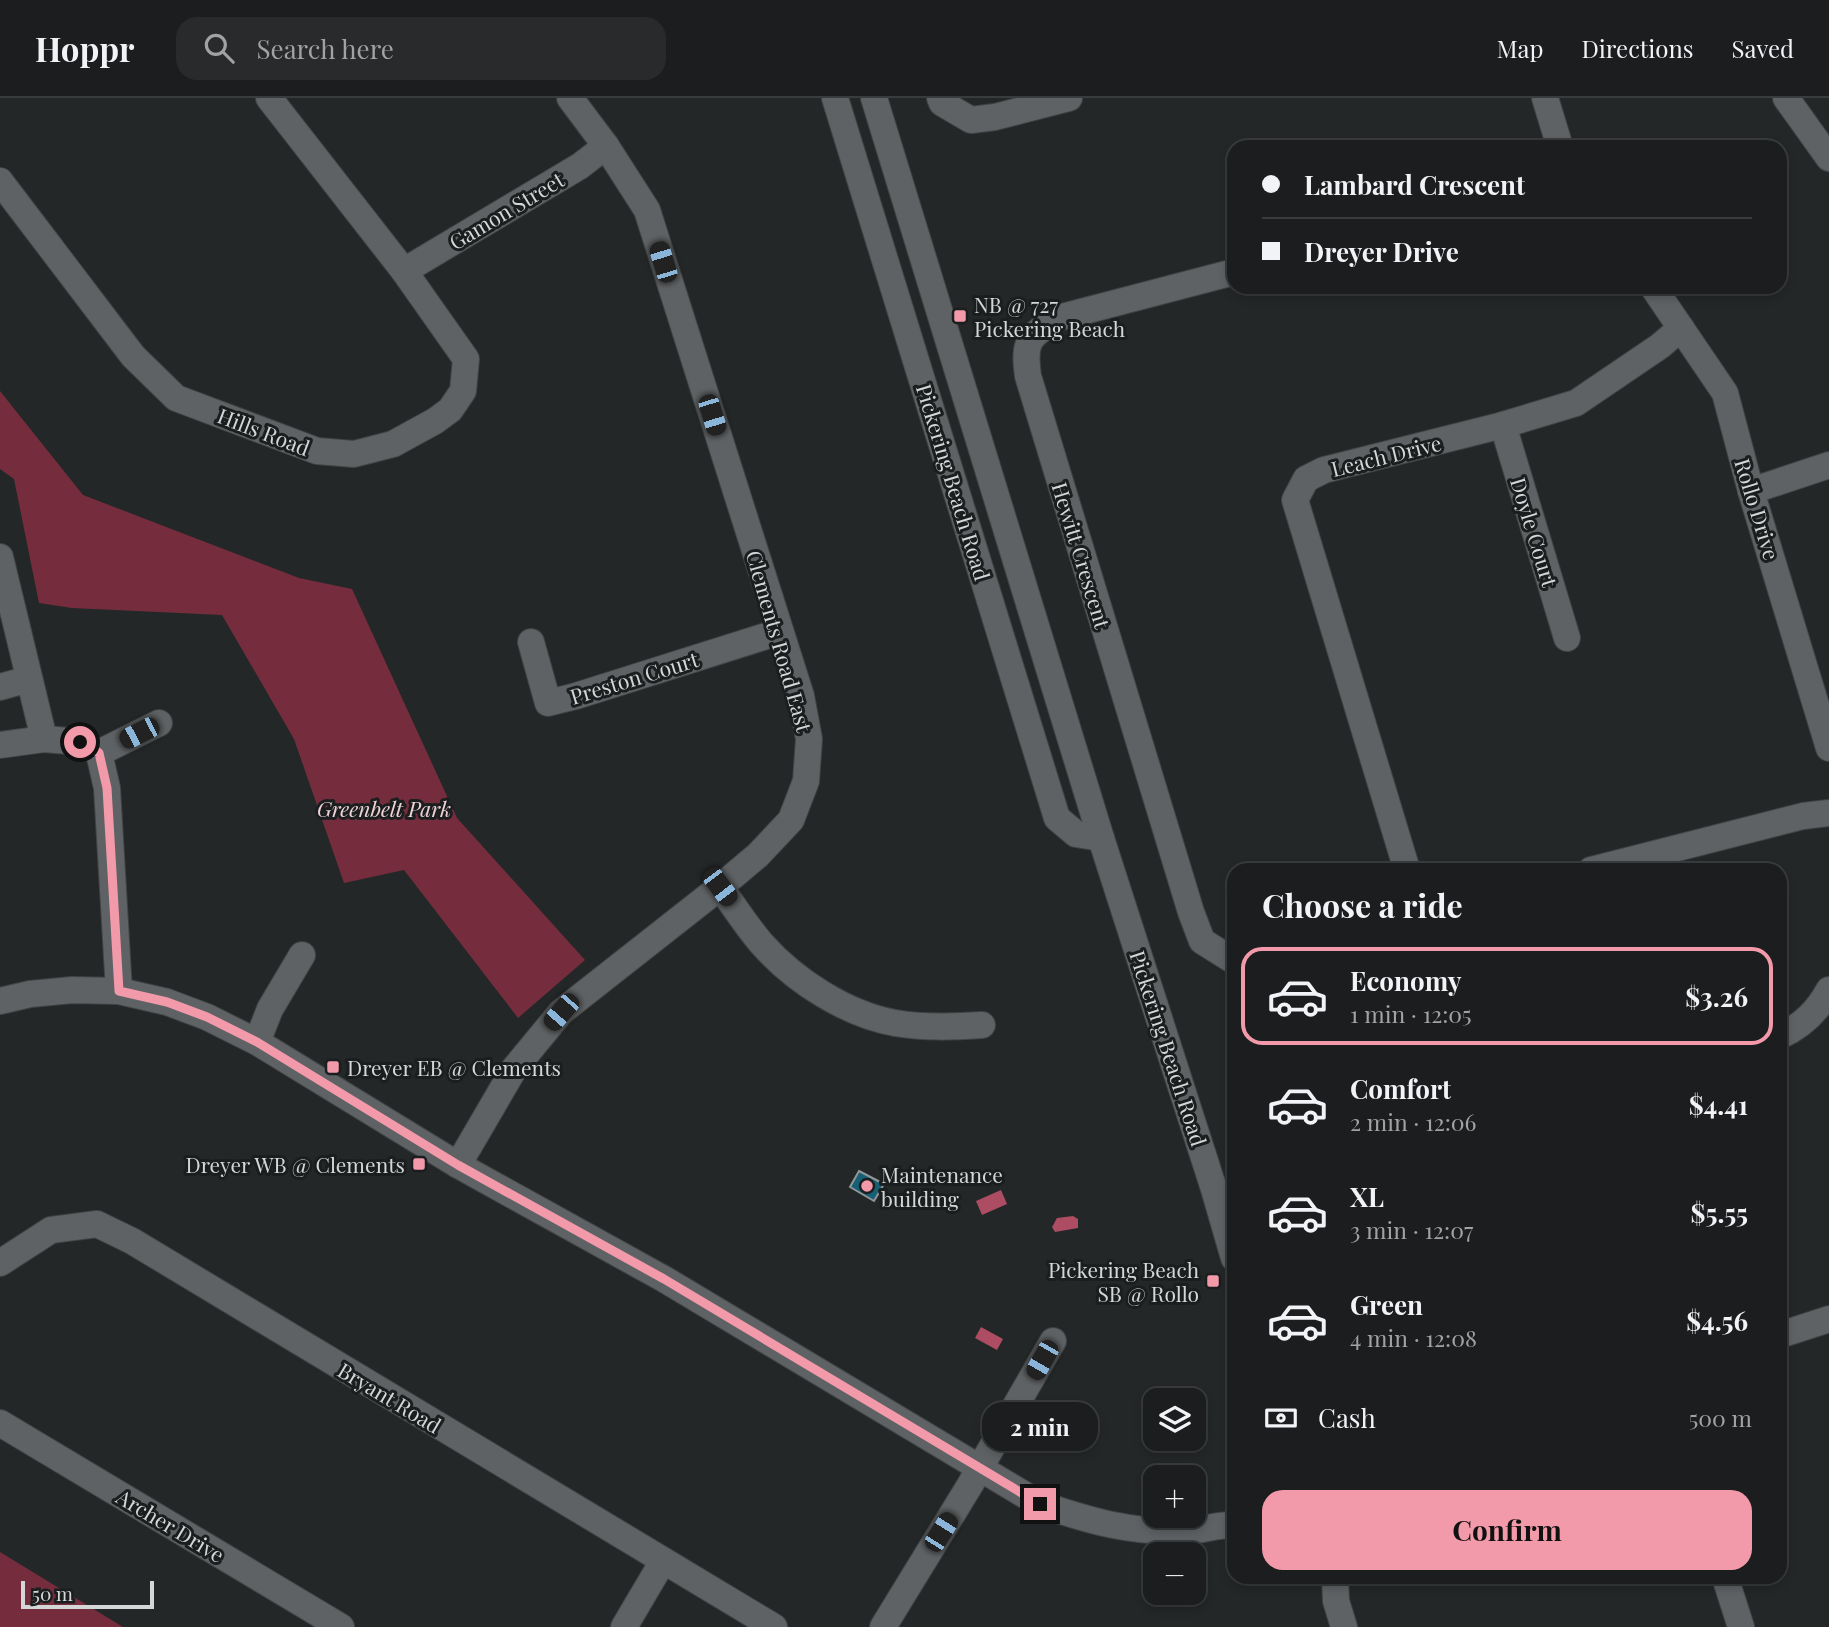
<!DOCTYPE html>
<meta charset="utf-8">
<style>
body{margin:0;font-family:"Playfair Display",serif;background:#282a2b;color:#f1f3f6;height:100vh;display:flex;flex-direction:column;font-size:26px;white-space:nowrap}
*{box-sizing:border-box;margin:0}
p{font-size:23px;color:#a0a2a4}
.icon{flex:none;width:38px;height:38px;fill:none;stroke:currentColor;stroke-width:2;stroke-linecap:round;stroke-linejoin:round}
.map{position:relative;flex:1;overflow:hidden}
.panel{position:absolute;left:1227px;top:765px;width:560px;height:721px;display:flex;flex-direction:column;background:#1b1d1e;border-radius:21px;box-shadow:0 4px 10px #0003,0 0 0 2px #393b3c}
.panel>*{flex:none}
.top-card{position:absolute;left:1227px;top:42px;width:560px;height:154px;border-radius:21px;box-shadow:0 4px 10px #0003,0 0 0 2px #393b3c;display:grid;align-content:center;height:154px;padding:0 35px;background:#1b1d1e}
.buttons{position:absolute;left:1143px;top:1290px;display:grid;gap:14px}
.buttons a{display:grid;place-items:center;width:63px;height:63px;border-radius:14px;background:#1b1d1e;box-shadow:0 4px 10px #0003,0 0 0 2px #393b3c;font-size:35px}
.scale{position:absolute;left:21px;bottom:18px;width:133px;box-sizing:border-box;padding-left:7px;border:4px solid #d4d6d7;border-top:0;font-size:19px;line-height:24px;white-space:nowrap;color:#d4d6d7;-webkit-text-stroke:5px #1b1e1f;paint-order:stroke}
.end{position:absolute;width:32px;height:32px;margin:-16px;border:9px solid #f39aaa;background:#111;box-shadow:0 0 0 4px #111}
.from{border-radius:50%}
.bubble{position:absolute;height:49px;border-radius:21px;background:#1b1d1e;box-shadow:0 4px 10px #0003,0 0 0 2px #393b3c;font-size:23px;font-weight:700;line-height:49px;text-align:center}
.car{position:absolute;width:21px;height:42px;margin:-21px -10px;border-radius:9px;box-shadow:0 0 5px 2px #0007;background:linear-gradient(#222 24%,#8ab4d8 0 40%,#222 0 76%,#8ab4d8 0 86%,#222 0)}
.top-card b{display:flex;align-items:center;gap:24px;height:66px;font-size:26px}
.top-card b+b{border-top:2px solid #393b3c}
.top-card i{width:18px;height:18px;background:#f1f3f6}
ul{padding:0;list-style:none}
li{display:flex;align-items:center;gap:21px;height:98px;margin:0 14px 10px;padding:0 21px;border:4px solid transparent;border-radius:21px}
li div{flex:1}
li b{display:block;font-size:26px}
li em{font-style:normal;font-weight:700}
li.on{border-color:#f39aaa}
li>.icon{width:63px;height:63px;stroke-width:1.5}
h2{padding:0 35px;font-size:32px;line-height:84px}
.pay{display:flex;align-items:center;gap:18px;height:77px;padding:0 35px;font-size:26px}
.pay p{margin-inline-start:auto}
.button{display:flex;gap:14px;margin-top:auto;padding:14px 35px}
.button a{flex:1;height:80px;border-radius:21px;background:#f39aaa;color:#111;font-size:28px;font-weight:700;line-height:80px;text-align:center}
header{display:flex;align-items:center;gap:42px;box-sizing:border-box;height:98px;padding:0 35px;background:#1b1d1e;border-bottom:2px solid #393b3c}
header strong{font-size:33px}
nav{display:flex;gap:38px;margin-inline-start:auto;font-size:24px}
.search{width:490px;height:63px;background:#282a2b;display:flex;align-items:center;gap:18px;box-sizing:border-box;padding:0 24px;border-radius:21px;color:#a0a2a4;font-size:26px}
.map>svg:first-child{display:block}
.green{fill:#752d3e}
.water{fill:#ad4d63}
.building{fill:#166075;stroke:#939698;stroke-width:2}
.lines{fill:none;stroke-linecap:round;stroke-linejoin:round}
.minor-casing{stroke:#414344;stroke-width:28}
.minor{stroke:#5f6264;stroke-width:26}
.route{stroke:#f39aaa;stroke-width:9}
.poi-dot{fill:#f39aaa;stroke:#1b1e1f;stroke-width:2.5}
.labels{text-anchor:middle;dominant-baseline:central;stroke-width:6;stroke-linejoin:round;paint-order:stroke}
.street-label{font-size:21px;fill:#d4d6d7;stroke:#1b1e1f}
.poi-label{font-size:21px;fill:#d4d6d7;stroke:#1b1e1f;text-anchor:start}
.park-label{font-size:21px;font-style:italic;fill:#efd3d7;stroke:#1b1e1f}
</style>
<header>
<strong>Hoppr</strong>
<div class="search"><svg class="icon" aria-label="search" viewBox="0 0 24 24"><circle cx="10" cy="10" r="6"/><path d="M15 15l6 6"/></svg>Search here</div>
<nav><a>Map</a><a>Directions</a><a>Saved</a></nav>
</header>
<div class="map">
<svg width="1829" height="1529" viewBox="0 0 1829 1529">
<rect width="100%" height="100%" fill="#242728"/>
<g class="green">
<polygon points="0,293 83,397 299,480 352,491 457,720 585,862 518,920 404,772 344,785 294,641 222,517 72,510 39,505 14,381 0,371"/>
<polygon points="0,1454 123,1529 0,1529"/>
</g>
<g class="water">
<polygon points="1001,1092 1007,1106 982,1117 976,1103"/>
<polygon points="1073,1118 1078,1121 1078,1130 1055,1134 1052,1129 1057,1120"/>
<polygon points="981,1229 1003,1241 997,1252 975,1240"/>
</g>
<polygon class="building" points="859,1073 884,1086 874,1103 850,1089"/>
<g class="lines">
<defs>
<g id="minor">
<polyline points="835,0 1057,720 1076,736 1101,740"/>
<polyline points="874,0 1101,740 1214,1091 1234,1160"/>
<polyline points="940,0 942,5 971,22 995,19 1069,0"/>
<polyline points="1545,0 1560,49"/>
<polyline points="1786,0 1829,60"/>
<polyline points="0,83 133,258 176,300 317,353 354,356 393,346 435,323 450,312 463,293 466,261 404,173 269,0"/>
<polyline points="404,173 580,68 606,48"/>
<path d="M1234,174L1058,220C1029,238 1023,243 1028,278L1191,814L1202,843L1234,863"/>
<polyline points="1653,189 1725,295 1751,393 1829,650"/>
<polyline points="1503,327 1567,540"/>
<polyline points="1751,393 1829,367"/>
<polyline points="0,459 44,641"/>
<polyline points="531,544 548,605 576,598 779,534"/>
<polyline points="0,589 29,581"/>
<polyline points="0,647 44,641 81,644 99,655 107,690 119,893"/>
<polyline points="99,655 159,625"/>
<polyline points="1407,772 1295,402 1306,381 1324,372 1503,327 1576,305 1660,248 1681,230"/>
<polyline points="1591,772 1803,718 1829,715"/>
<path d="M720,789C734,808 747,829 762,846C795,883 846,916 895,925C924,930 952,929 982,927"/>
<path d="M0,903L30,896L72,892L119,893L167,904L207,919L257,944L458,1067L664,1181L1040,1406C1090,1423 1131,1435 1185,1433C1201,1433 1218,1426 1234,1427"/>
<path d="M1780,938C1802,928 1817,914 1829,892"/>
<polyline points="257,944 270,911 302,857"/>
<polyline points="458,1067 514,971 561,914 720,789 758,757 791,722 806,683 809,641 801,598 647,112 606,48 570,0"/>
<polyline points="0,1165 51,1132 97,1126 132,1143 774,1529"/>
<polyline points="1780,1237 1829,1221"/>
<polyline points="0,1325 341,1529"/>
<polyline points="1335,1479 1336,1503 1344,1529"/>
<polyline points="1725,1479 1741,1529"/>
<polyline points="624,1529 663,1463"/>
<polyline points="883,1529 970,1387 1053,1243"/>
</g>
</defs>
<use href="#minor" class="minor-casing"/>
<use href="#minor" class="minor"/>
</g>
<g class="lines">
<polyline class="route" points="80,644 99,655 107,690 119,893 167,904 207,919 257,944 458,1067 664,1181 1040,1406"/>
</g>
<g class="poi-dot">
<rect x="953" y="211" width="14" height="14" rx="3.5"/>
<rect x="326" y="962" width="14" height="14" rx="3.5"/>
<rect x="412" y="1059" width="14" height="14" rx="3.5"/>
<circle cx="867" cy="1088" r="7"/>
<rect x="1206" y="1176" width="14" height="14" rx="3.5"/>
</g>
<g class="labels">
<g class="street-label">
<text transform="translate(506 112) rotate(-31)">Gamon Street</text>
<text transform="translate(264 333) rotate(21)">Hills Road</text>
<text transform="translate(1386 357) rotate(-14)">Leach Drive</text>
<text transform="translate(954 384) rotate(73)">Pickering Beach Road</text>
<text transform="translate(1758 411) rotate(73)">Rollo Drive</text>
<text transform="translate(1535 434) rotate(73)">Doyle Court</text>
<text transform="translate(1082 457) rotate(73)">Hewitt Crescent</text>
<text transform="translate(780 543) rotate(74)">Clements Road East</text>
<text transform="translate(634 579) rotate(-17)">Preston Court</text>
<text transform="translate(1169 950) rotate(72)">Pickering Beach Road</text>
<text transform="translate(390 1299) rotate(31)">Bryant Road</text>
<text transform="translate(171 1427) rotate(31)">Archer Drive</text>
</g>
<g class="poi-label">
<text x="974" y="206">NB @ 727<tspan x="974" dy="24">Pickering Beach</tspan></text>
<text x="347" y="969">Dreyer EB @ Clements</text>
<text x="405" y="1066" text-anchor="end">Dreyer WB @ Clements</text>
<text x="881" y="1076">Maintenance<tspan x="881" dy="24">building</tspan></text>
<text x="1199" y="1171" text-anchor="end">Pickering Beach<tspan x="1199" dy="24">SB @ Rollo</tspan></text>
</g>
<g class="park-label">
<text x="384" y="710">Greenbelt Park</text>
</g>
</g>
</svg>
<div class="buttons">
<a><svg class="icon" aria-label="layers" viewBox="0 0 24 24"><path d="M12 4l9 5-9 5-9-5zM3 14l9 5 9-5"/></svg></a>
<a>+</a>
<a>−</a>
</div>
<div class="scale">50 m</div>
<i class="end from" style="left:80px;top:644px"></i>
<i class="end" style="left:1040px;top:1406px"></i>
<div class="bubble" style="left:982px;top:1304px;width:116px">2 min</div>
<i class="car" style="left:663px;top:164px;rotate:343deg"></i>
<i class="car" style="left:712px;top:317px;rotate:163deg"></i>
<i class="car" style="left:139px;top:635px;rotate:243deg"></i>
<i class="car" style="left:720px;top:789px;rotate:143deg"></i>
<i class="car" style="left:561px;top:914px;rotate:221deg"></i>
<i class="car" style="left:1042px;top:1262px;rotate:210deg"></i>
<i class="car" style="left:941px;top:1434px;rotate:32deg"></i>
<div class="top-card">
<b><i class="from"></i>Lambard Crescent</b>
<b><i></i>Dreyer Drive</b>
</div>
<section class="panel">
<h2>Choose a ride</h2>
<ul>
<li class="on"><svg class="icon" aria-label="car" viewBox="0 0 24 24"><path d="M5 17H2v-5l4-1 3-4h7l3 4 3 1v5h-3M9 17h6M6 11h13"/><circle cx="7" cy="17" r="2"/><circle cx="17" cy="17" r="2"/></svg><div><b>Economy</b><p>1 min · 12:05</p></div><em>$3.26</em></li>
<li><svg class="icon" aria-label="car" viewBox="0 0 24 24"><path d="M5 17H2v-5l4-1 3-4h7l3 4 3 1v5h-3M9 17h6M6 11h13"/><circle cx="7" cy="17" r="2"/><circle cx="17" cy="17" r="2"/></svg><div><b>Comfort</b><p>2 min · 12:06</p></div><em>$4.41</em></li>
<li><svg class="icon" aria-label="car" viewBox="0 0 24 24"><path d="M5 17H2v-5l4-1 3-4h7l3 4 3 1v5h-3M9 17h6M6 11h13"/><circle cx="7" cy="17" r="2"/><circle cx="17" cy="17" r="2"/></svg><div><b>XL</b><p>3 min · 12:07</p></div><em>$5.55</em></li>
<li><svg class="icon" aria-label="car" viewBox="0 0 24 24"><path d="M5 17H2v-5l4-1 3-4h7l3 4 3 1v5h-3M9 17h6M6 11h13"/><circle cx="7" cy="17" r="2"/><circle cx="17" cy="17" r="2"/></svg><div><b>Green</b><p>4 min · 12:08</p></div><em>$4.56</em></li>
</ul>
<div class="pay"><svg class="icon" aria-label="cash" viewBox="0 0 24 24"><path d="M3 7h18v10H3z"/><circle cx="12" cy="12" r="2"/></svg>Cash<p>500 m</p></div>
<div class="button"><a>Confirm</a></div>
</section>
</div>
